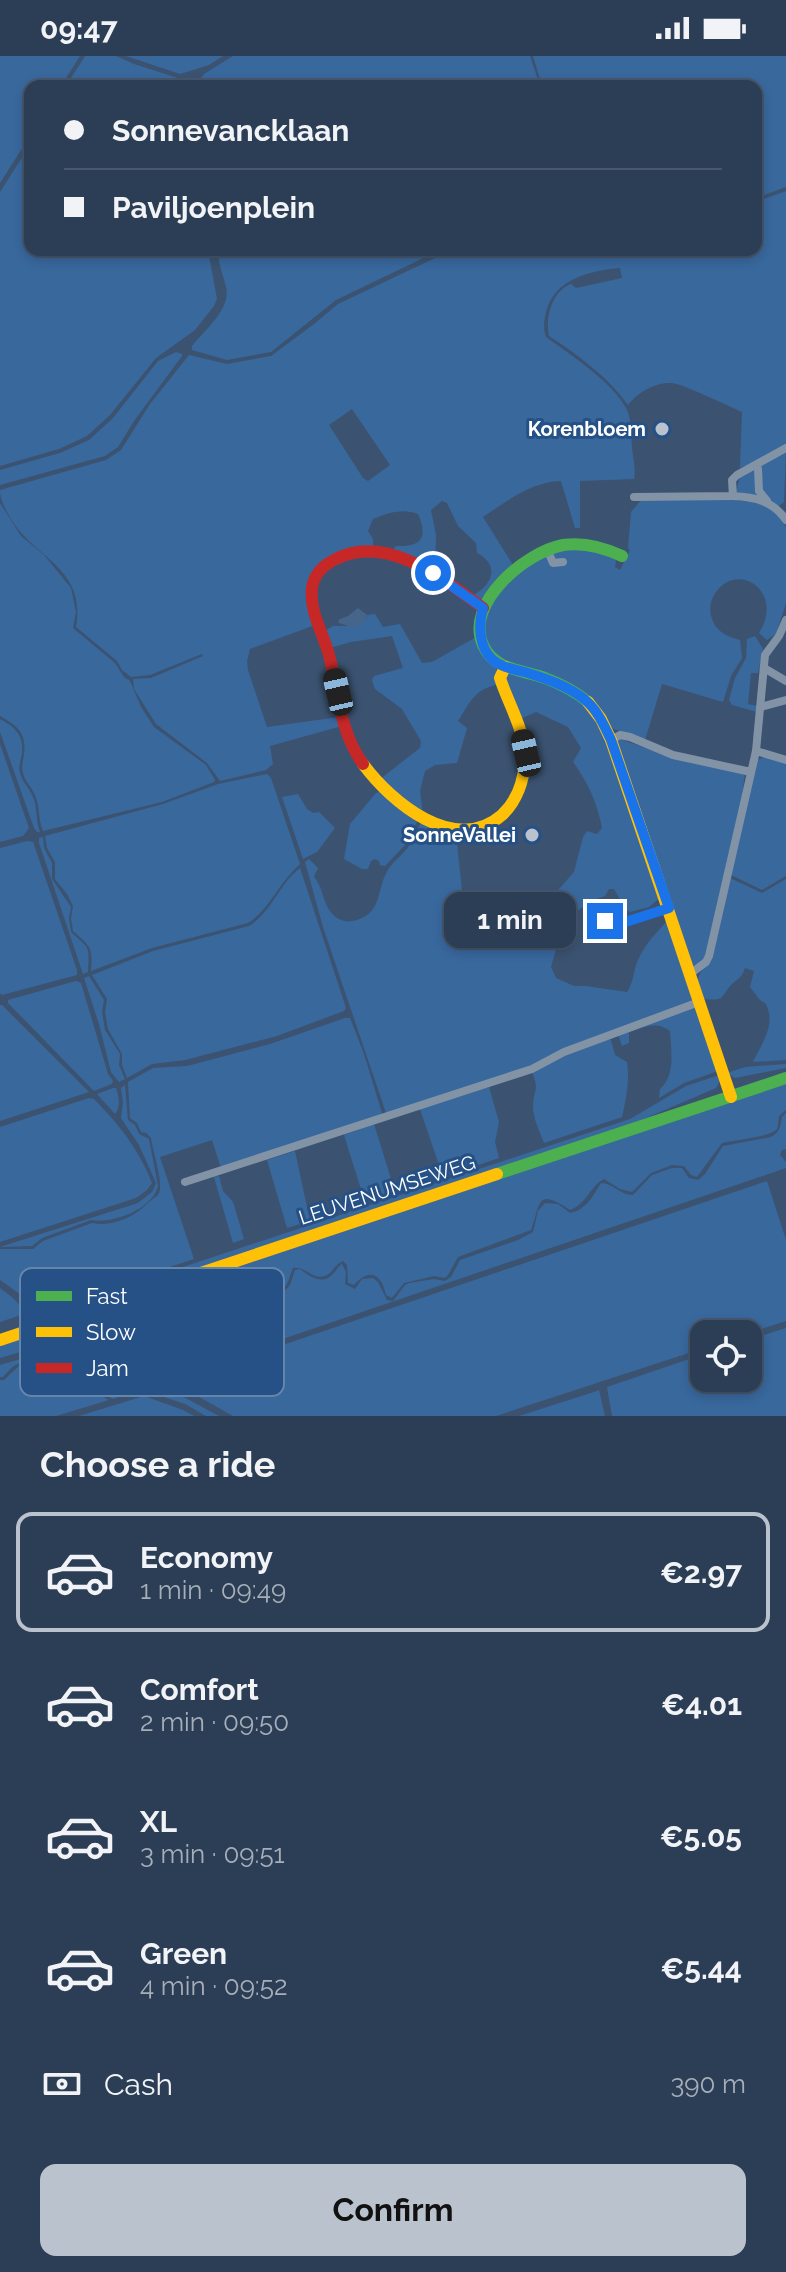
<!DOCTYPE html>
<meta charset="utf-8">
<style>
body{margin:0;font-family:Raleway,sans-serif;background:#38495f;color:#f1f3f6;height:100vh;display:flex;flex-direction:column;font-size:30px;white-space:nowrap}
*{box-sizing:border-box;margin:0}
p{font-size:26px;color:#a6aeb9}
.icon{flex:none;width:44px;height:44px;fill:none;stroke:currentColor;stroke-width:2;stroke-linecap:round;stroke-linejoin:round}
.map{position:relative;height:1360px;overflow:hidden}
.side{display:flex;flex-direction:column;background:#2c3e55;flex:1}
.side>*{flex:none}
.banner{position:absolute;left:24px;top:24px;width:738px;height:176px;border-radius:16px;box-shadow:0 4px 12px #0003,0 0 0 2px #48576c;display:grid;align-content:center;height:176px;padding:0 40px;background:#2c3e55}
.controls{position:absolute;left:690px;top:1264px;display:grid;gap:16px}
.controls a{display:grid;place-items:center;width:72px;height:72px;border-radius:16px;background:#2c3e55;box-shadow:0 4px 12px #0003,0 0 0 2px #48576c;font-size:40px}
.end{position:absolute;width:36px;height:36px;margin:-18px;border:10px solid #1a73e8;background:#fff;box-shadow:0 0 0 4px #fff}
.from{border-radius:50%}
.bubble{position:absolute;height:56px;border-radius:16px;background:#2c3e55;box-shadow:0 4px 12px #0003,0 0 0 2px #48576c;font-size:26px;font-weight:700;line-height:56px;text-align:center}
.car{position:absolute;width:24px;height:48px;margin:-24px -12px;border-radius:10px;box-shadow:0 0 6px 2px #0007;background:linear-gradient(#222 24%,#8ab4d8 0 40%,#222 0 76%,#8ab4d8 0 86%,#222 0)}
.banner b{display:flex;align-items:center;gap:28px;height:76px;font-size:30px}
.banner b+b{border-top:2px solid #48576c}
.banner i{width:20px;height:20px;background:#f1f3f6}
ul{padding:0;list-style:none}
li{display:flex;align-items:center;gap:24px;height:120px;margin:0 16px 12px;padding:0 24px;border:4px solid transparent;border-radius:16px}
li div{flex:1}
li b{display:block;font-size:30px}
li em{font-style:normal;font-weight:700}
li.current{border-color:#bac3cd}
li>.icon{width:72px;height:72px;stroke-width:1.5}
h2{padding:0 40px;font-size:36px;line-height:96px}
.pay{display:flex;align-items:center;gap:20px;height:88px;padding:0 40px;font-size:30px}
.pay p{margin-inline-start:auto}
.action{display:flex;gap:16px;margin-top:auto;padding:16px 40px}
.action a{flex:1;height:92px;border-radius:16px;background:#bac3cd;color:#111;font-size:32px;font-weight:700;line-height:92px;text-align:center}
.status{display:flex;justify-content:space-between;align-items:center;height:56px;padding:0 40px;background:#2c3e55;direction:ltr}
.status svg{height:22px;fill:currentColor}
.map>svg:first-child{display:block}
.green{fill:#39689d;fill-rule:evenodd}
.water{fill:#46658a}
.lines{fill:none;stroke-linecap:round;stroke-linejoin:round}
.street{stroke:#8293a6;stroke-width:8}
.fast{stroke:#4caf50;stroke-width:12}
.slow{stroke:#ffc107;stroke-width:12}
.jam{stroke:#c62828;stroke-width:12}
.route{stroke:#1a73e8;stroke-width:10}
.poi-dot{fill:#bac3cd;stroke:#255187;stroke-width:3}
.labels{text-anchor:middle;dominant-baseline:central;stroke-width:6;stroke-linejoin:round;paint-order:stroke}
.poi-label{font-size:20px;font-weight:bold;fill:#fff;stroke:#255187;text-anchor:end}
.street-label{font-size:20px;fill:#fff;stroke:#255187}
.key{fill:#255187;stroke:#6685ab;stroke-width:2}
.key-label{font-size:22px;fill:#fff}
</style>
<div class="status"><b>09:47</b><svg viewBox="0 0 49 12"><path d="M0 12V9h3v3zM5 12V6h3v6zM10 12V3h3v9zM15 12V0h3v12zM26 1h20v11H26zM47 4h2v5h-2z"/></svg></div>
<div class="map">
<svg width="786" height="1360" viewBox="0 0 786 1360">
<rect width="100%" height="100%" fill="#3b5371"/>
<g class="green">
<polygon points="0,0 80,0 61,30 30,30 30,80 0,127"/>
<polygon points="85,0 116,0 134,8 178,22 182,30 66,30"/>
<polygon points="126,0 223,0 209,9 180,18"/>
<polygon points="233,0 530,0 540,30 195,30 204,18"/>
<polygon points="533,0 786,0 786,131 756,142 756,30 542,30"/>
<polygon points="30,89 30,194 208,194 217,243 214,250 195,274 156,302 110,359 87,380 59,393 0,410 0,136"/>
<path d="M786,135V389L759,405L740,412L742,356C728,350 683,328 672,327C655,326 637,337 628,349C608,321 578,299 549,280C545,261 552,235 571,228L576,232L622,222L620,212C590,215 555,222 546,256C544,265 543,272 546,281C571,299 614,327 627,354C632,366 631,379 632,392C633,403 636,412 634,423L580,425V472H575L561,425C531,426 507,445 483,461L513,509L484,545L472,540C492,529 501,510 477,497L476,487L458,470L447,447L442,445L431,454L436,479L435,513L391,496L396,490C420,491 429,483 418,458C402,452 388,457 373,463L368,475L373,483V493L314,516L315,569L250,593L247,605L248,614L267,671L339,661L342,670L270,690L273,708L266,714L220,725L207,707L156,668L134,633L133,623L151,622L203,600L202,598L150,619L131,621L122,614L117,605L76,571C87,510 32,503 8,458C4,450 0,443 0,434L106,404L121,394L150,348L189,299L227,308L271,300L314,268L338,248L452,194H756V146ZM352,353L390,409L368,425L363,422L329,369Z"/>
<path d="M218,194H440L336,244L271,296L227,304L192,294V290C204,275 232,252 226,231C223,218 218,208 218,194Z"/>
<polygon points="176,296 182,298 182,300 134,365 118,391 105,400 0,429 0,414 60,397 89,384 113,362 158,305"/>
<polygon points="786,395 784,446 779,450 748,438 736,436 740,420"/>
<path d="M641,444C670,444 747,438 769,452C777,456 782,464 786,471V547L776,578L767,584L759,577C786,534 735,503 714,539C710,546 709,555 712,563C716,576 728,581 740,584L742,602L731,620L723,646L662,628L645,684L611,672L600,654L504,606L489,594L483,571L484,562L500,530L549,496L587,491L613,501L616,505L615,511L620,514L630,494L628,492L631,456Z"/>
<path d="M0,447L21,480L44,499L71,532L76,556L73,572L115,607L124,621L130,625L141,651L154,671L206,709L215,724L214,726L162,746L43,775C38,763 40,751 35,739C32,731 25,726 23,717C21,711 23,705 24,699C27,676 17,670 0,660Z"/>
<path d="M375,558L383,571L400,568L422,607L432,606L478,580L496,612L499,628C474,634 471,644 458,665L467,672L457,707L435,709L425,715L420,735L423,758L379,724L420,692L421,685L402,653L375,633L372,624L374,620L403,612L392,580L351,586L330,592L323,576L333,570H347L366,562L367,559Z"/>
<polygon points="755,580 763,593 758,617 751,617 748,648 757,650 757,656 732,649 729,644 735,622 746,602 747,583"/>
<path d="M509,616C534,624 567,630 586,650C595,660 600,672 606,683L660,842L649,851L630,856L626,854L614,833H609L605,840L596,843L593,850L583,851L575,856L568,878L557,890L551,911L556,922L574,930H586L627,936C634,926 633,915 638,904C645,888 656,877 667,865L695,943L530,1011L386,1057L323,871L305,806L309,803L318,812L314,821C325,833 322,854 339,863C344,866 351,866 357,864C383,856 376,833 388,814C393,805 403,799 409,790C414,784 417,775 420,768L423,766L456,778L466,872L508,862L545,849L574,816L583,781L587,775L597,778L602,772C597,745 587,725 571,703L573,706L581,692L568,671L536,656L520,663L504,628Z"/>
<path d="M0,663C15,671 24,679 22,698C21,704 18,710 20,717C22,726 29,731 32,739C38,749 35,763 40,776H37L34,772L0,676Z"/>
<polygon points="620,683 671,701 745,718 742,739 706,899 704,904 694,910 691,908 618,691 618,684"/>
<polygon points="0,688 29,772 23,780 0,786"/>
<polygon points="766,700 786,707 786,820 762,834 731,819 757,704"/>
<path d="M267,718L271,722L300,808C280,825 270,853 248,867L152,892L91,915C93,891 91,891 73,875L71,862L73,850L67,838L55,823V806L47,792L45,780L163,748L218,728Z"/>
<polygon points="382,735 417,762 417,766 406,788 385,810 380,809 379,805 375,803 371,805 368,813 362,813 344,803 350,768 376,737"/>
<polygon points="298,738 307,753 313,757 319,756 335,772 317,796 303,803 282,741"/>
<path d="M43,781L44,792L52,807V823L71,851L69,862L71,876C91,894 89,890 88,916L83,918L39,787V782Z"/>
<polygon points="27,785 33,786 77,914 77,919 2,939 0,937 0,792"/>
<path d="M300,812L346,952L344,955L277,980L185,1004L152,1008L127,1022L122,1009V998L108,973L105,956L107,943L92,919L153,895L249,870C271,857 279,828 300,812Z"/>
<path d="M730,822L762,837L786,823V1004L753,1006C762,987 776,969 766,948L760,944L750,931L754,915L745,912C742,922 738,922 732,928C719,942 726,945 704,943L697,925L700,917L711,905Z"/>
<polygon points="89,920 104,944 102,956 105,974 120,998 119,1009 125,1023 119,1026 111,1016 99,968 84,922"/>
<polygon points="76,925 81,927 108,1018 113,1025 112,1028 94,1035 8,947 8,944"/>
<polygon points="0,949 2,949 89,1036 0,1065"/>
<path d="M692,951L697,953L718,1015L684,1027L659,1042L660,1033C676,1019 671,995 670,975C657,965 644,971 629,976V987L622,990L618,978Z"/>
<path d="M345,962H350L364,998L382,1057L380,1062L221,1112L212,1084L160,1101L194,1203L41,1253L0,1224V1193H33L43,1185L92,1167C113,1171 135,1161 149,1146C155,1141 160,1140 160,1132C161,1119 153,1096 151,1082L146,1077L141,1076L137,1067L130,1062L128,1026L153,1012L187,1010L270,988Z"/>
<path d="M608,982L611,984L615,999L627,1006C630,1024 626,1044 622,1061L544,1087C540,1076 532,1061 533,1048C535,1032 539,1033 532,1016L565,998Z"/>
<polygon points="786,1008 786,1012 735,1022 727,1017 745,1011"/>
<polygon points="719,1019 719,1027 716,1032 639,1065 44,1263 41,1258 630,1063 686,1030"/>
<path d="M786,1028V1054L779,1060C779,1062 778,1071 777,1073C771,1081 733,1084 722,1087L697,1121L691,1119L684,1110L672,1109L651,1117L632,1136L620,1133L604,1123C590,1130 587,1148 570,1154C536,1131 541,1147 531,1174L458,1201L448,1219L445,1222L434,1220L404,1227L392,1242L386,1239C381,1217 369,1212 354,1229L348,1227L347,1209L343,1205C334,1209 334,1215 327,1219C314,1226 306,1210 293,1212L287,1228L277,1239L276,1267L258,1270L242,1256H230C227,1262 229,1269 227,1275C222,1288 206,1279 198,1289C193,1296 192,1307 191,1315L167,1321L97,1285L75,1276L71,1269L72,1264Z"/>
<path d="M125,1029L128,1064L135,1069L139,1078L149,1083L158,1130C153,1153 113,1168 91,1164L42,1182L32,1190L0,1191L138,1147L152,1136L156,1127L139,1089L121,1062L123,1047L121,1032Z"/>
<polygon points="489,1031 499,1066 495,1086 499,1102 443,1121 420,1053"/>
<path d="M113,1032H116C119,1040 121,1051 115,1058L97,1038Z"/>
<path d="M89,1042L94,1043C120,1070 138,1092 152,1127L147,1134L136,1142L0,1186V1071Z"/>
<path d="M786,1057V1093L782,1094L780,1099L786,1106V1112L194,1313L201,1290C212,1285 228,1288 230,1273C231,1268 231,1263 232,1258C256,1258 247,1281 278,1269L279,1241L290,1229L295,1214L300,1213C309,1220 323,1230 333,1218C336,1215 338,1210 342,1208L346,1216L345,1228L355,1233L362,1223L373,1222L378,1226L387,1244L393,1245L405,1229L409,1227L434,1223L445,1225L451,1221L460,1204L518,1184L533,1176L538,1155L545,1147L558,1148L570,1157C586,1154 593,1140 601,1127C613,1127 620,1139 633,1139L652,1119L672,1112H682L689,1122L698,1124L705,1118L723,1090L771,1081C781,1075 780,1071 782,1061Z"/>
<polygon points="374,1068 395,1136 365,1146 344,1079"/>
<polygon points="295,1095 310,1165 287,1172 267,1104"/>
<polygon points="219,1120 223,1135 233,1146 244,1183 233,1187 214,1121"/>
<polygon points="767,1125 786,1184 786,1265 746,1278 704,1278 704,1292 496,1360 233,1360 176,1328 185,1322"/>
<polygon points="0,1232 13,1242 27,1257 0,1266"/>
<polygon points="786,1272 786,1360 612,1360 607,1331 704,1298 704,1322 748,1322 748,1284"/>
<polygon points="41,1275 47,1288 0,1302 0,1289"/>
<path d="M55,1293C75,1312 107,1322 131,1334V1336L113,1343C97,1335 81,1325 63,1324C55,1323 43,1331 36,1325C33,1322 31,1312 27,1308C15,1305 11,1313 3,1321H0V1309Z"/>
<path d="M20,1309C30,1310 31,1319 34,1327C45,1332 48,1327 60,1327C76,1326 95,1337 109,1344L56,1360H0V1324H4Z"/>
<polygon points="163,1330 219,1360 206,1360 185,1348 149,1336"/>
<polygon points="599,1334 605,1360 519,1360 597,1335"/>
<polygon points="144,1340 183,1354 194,1360 79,1360"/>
</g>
<polygon class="water" points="358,552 367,559 363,567 354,572 339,567 338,564 348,560"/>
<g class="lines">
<g class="street">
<polyline points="758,413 759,435 767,445"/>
<path d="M733,440C755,441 773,445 786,464"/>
<polyline points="634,441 733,440 732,424 737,419 786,392"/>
<polyline points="547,493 553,507 563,506"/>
<polyline points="764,612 786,625"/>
<polyline points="761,651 786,644"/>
<polyline points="611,684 620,679 630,681 673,699 751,716"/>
<polyline points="756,695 786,704"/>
<polyline points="605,865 616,869 669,852"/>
<polyline points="690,918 706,906 709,900 756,695 765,599 779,580 786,564"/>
<polyline points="185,1126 532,1013 564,996 699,946"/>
</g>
<g class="fast">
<path d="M588,646C575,635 561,628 545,622C522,614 494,614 483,589C464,547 526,496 563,489C584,486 603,491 622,500"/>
<polyline points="497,1118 786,1022"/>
</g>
<g class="slow">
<polyline points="588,646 601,663 611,684 731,1041"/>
<path d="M363,708C391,746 455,800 502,759C517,745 524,724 525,704C525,673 509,650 500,622L505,611"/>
<polyline points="0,1284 497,1118"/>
</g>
<path class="jam" d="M363,708C340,676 339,640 330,603C325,580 309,557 312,532C314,519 322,510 334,504C385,476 442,522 483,552"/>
</g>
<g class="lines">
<path class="route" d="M433,517L483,552C478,569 479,592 493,604C502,612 517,614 528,617C547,623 568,630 584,643C597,653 604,669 611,684L669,852L616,869L605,865"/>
</g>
<g class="poi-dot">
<circle cx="662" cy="373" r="8"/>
<circle cx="532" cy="779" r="8"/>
</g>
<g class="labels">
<g class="poi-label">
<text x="646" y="373">Korenbloem</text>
<text x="516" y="779">SonneVallei</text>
</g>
<g class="street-label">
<text transform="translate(387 1134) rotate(-18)">LEUVENUMSEWEG</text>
</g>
</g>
<rect x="20" y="1212" width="264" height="128" rx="12" class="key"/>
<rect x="36" y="1235" width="36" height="10" fill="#4caf50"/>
<rect x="36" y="1271" width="36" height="10" fill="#ffc107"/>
<rect x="36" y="1307" width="36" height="10" fill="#c62828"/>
<g class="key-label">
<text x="86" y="1248">Fast</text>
<text x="86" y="1284">Slow</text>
<text x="86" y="1320">Jam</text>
</g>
</svg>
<div class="controls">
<a><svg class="icon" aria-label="locate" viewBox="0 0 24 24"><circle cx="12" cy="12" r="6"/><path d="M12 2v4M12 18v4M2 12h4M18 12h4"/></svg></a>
</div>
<i class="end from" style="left:433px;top:517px"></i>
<i class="end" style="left:605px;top:865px"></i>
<div class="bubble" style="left:444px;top:836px;width:132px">1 min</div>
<i class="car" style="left:338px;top:636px;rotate:347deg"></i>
<i class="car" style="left:526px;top:697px;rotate:347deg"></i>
<div class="banner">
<b><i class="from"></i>Sonnevancklaan</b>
<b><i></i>Paviljoenplein</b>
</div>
</div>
<section class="side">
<h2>Choose a ride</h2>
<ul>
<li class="current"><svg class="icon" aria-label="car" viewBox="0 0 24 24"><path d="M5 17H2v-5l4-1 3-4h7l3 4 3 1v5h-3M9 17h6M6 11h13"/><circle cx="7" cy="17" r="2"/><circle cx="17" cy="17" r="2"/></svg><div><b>Economy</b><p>1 min · 09:49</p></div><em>€2.97</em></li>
<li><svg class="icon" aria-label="car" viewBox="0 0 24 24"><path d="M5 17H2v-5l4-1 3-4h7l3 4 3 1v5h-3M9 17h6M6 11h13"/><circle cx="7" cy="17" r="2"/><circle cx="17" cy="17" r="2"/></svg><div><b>Comfort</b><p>2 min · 09:50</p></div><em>€4.01</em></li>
<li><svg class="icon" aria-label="car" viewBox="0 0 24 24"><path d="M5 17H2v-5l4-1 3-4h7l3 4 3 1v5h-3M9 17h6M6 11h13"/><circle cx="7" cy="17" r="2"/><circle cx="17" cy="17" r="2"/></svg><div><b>XL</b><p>3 min · 09:51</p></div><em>€5.05</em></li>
<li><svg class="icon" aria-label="car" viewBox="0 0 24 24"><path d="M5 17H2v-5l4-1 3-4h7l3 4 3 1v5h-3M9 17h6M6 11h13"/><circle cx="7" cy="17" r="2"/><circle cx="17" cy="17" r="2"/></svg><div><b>Green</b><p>4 min · 09:52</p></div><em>€5.44</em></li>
</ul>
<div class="pay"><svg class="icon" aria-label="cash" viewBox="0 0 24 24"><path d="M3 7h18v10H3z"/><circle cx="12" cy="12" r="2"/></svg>Cash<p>390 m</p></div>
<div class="action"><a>Confirm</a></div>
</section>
